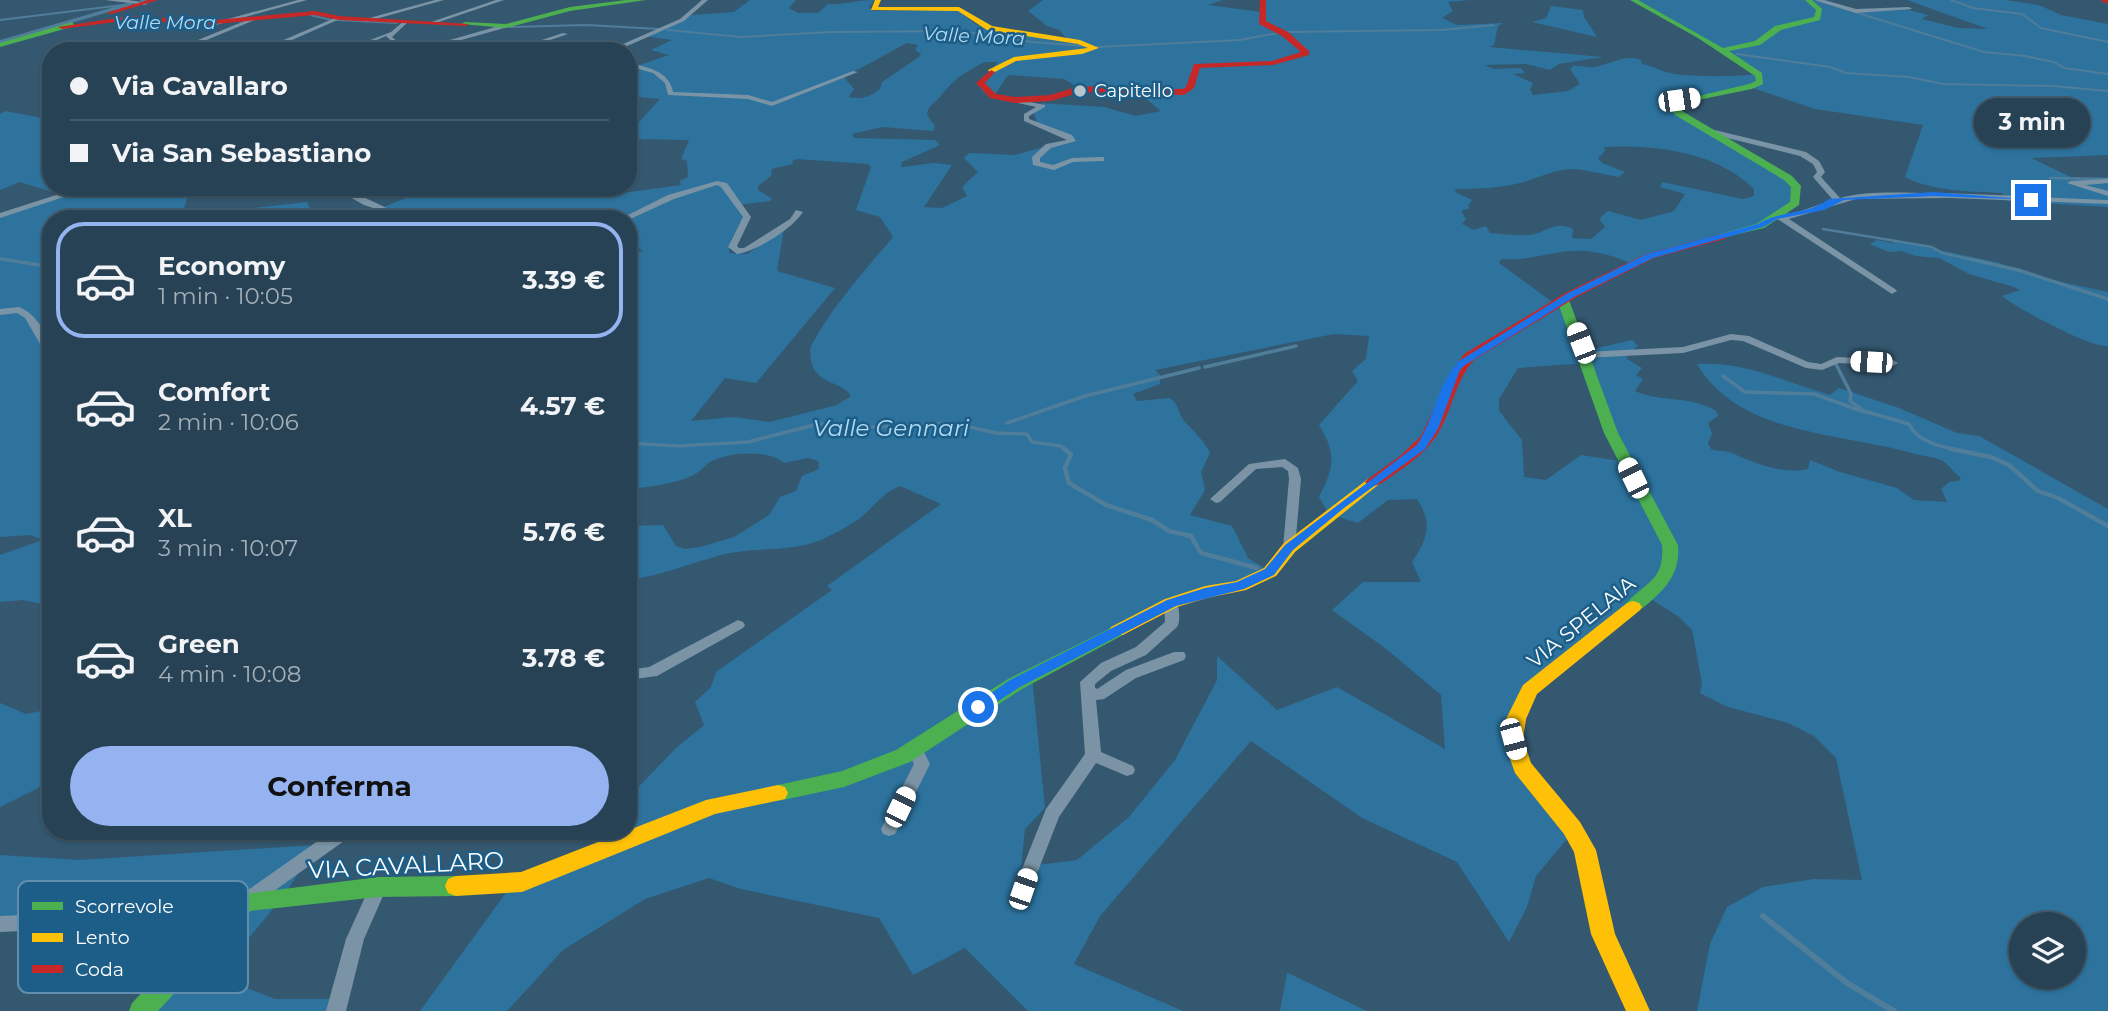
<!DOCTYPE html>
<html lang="it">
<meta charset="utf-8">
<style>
body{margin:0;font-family:Montserrat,sans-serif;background:#334d5e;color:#f1f3f6;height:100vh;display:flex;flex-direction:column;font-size:26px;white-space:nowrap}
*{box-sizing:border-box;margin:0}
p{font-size:23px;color:#a4b0b8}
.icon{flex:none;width:38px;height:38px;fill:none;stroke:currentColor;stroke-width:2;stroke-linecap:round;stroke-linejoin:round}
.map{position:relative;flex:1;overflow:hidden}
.sheet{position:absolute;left:42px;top:210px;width:595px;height:630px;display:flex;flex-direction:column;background:#274254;border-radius:28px;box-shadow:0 2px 5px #0004,0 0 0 2px #435b6b}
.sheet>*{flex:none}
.top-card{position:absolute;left:42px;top:42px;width:595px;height:154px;border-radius:28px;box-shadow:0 2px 5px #0004,0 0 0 2px #435b6b;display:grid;align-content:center;height:154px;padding:0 28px;background:#274254}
.fabs{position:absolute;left:2009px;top:912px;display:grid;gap:14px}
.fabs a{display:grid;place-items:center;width:77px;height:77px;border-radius:50%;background:#274254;box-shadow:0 2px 5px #0004,0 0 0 2px #435b6b;font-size:35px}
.end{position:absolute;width:32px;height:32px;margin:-16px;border:9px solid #1a73e8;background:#fff;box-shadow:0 0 0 4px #fff}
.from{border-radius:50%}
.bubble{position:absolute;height:49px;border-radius:24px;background:#274254;box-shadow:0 2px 5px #0004,0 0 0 2px #435b6b;font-size:23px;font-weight:700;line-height:49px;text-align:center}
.car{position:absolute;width:21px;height:42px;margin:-21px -10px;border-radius:9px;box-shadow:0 0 5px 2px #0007;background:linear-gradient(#fff 24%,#345 0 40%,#fff 0 76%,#345 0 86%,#fff 0)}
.top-card b{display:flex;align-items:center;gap:24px;height:66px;font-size:26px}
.top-card b+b{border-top:2px solid #435b6b}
.top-card i{width:18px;height:18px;background:#f1f3f6}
ul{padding:12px 0 0;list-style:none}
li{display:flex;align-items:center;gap:21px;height:116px;margin:0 14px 10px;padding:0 14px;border:4px solid transparent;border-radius:28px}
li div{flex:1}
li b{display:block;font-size:26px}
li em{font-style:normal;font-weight:700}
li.current{border-color:#95b2f1}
li>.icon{width:63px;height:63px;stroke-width:1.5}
.button{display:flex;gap:14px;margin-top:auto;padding:14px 28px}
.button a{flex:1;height:80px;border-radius:42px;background:#95b2f1;color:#111;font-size:28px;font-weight:700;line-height:80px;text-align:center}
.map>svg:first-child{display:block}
.green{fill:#2d739e;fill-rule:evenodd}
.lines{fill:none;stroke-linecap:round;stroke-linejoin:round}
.stream-far4{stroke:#4f7d9a;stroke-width:2}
.stream-far3{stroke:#4f7d9a;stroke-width:2.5}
.stream-far2{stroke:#4f7d9a;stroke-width:3.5}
.stream-far1{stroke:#4f7d9a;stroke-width:4.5}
.stream{stroke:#4f7d9a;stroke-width:6}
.canal{fill:#4f7d9a;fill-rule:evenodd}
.street{fill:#7b94a5;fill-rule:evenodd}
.fast{fill:#4caf50;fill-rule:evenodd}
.slow{fill:#ffc107;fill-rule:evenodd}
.jam{fill:#c62828;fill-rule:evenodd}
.route{fill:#1a73e8}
.poi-dot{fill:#b8c5cd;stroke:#1c5e88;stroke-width:2.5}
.labels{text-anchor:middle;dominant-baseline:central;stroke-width:5;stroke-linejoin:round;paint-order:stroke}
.far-poi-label{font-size:18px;fill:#fff;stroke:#1c5e88;text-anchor:start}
.far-water-label{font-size:19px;font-style:italic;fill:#b1dbf3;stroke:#1c5e88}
.street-label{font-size:21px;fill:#fff;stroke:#1c5e88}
.water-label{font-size:23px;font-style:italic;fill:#b1dbf3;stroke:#1c5e88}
.near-street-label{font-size:24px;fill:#fff;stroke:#1c5e88}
.key{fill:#1c5e88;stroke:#608eac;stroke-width:2}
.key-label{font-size:19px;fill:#fff}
</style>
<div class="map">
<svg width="2108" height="1011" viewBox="0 0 2108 1011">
<rect width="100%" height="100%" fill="#345870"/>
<g class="green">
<path d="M750,0H796L789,8L798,13H818L828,4C844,5 857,0 874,0L869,7L873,11L958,10L975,24L988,28L1069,41L1059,30L1047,26L1028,11L1043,0H1223L1208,5L1261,12L1264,0H1470L1448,2L1453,11L1442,18L1457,25L1503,23L1498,26L1494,45L1489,47L1603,57L1559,64L1550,70L1526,64L1484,65L1494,69L1521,68L1525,73L1513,74L1533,83L1530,89L1533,95L1568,91L1580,84L1570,69L1573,66C1581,65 1588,68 1595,67C1612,64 1624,54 1641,60L1642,64C1653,66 1663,72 1674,74C1701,77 1732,77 1758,74L1634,0H1825L1857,10L1902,8L1928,15L1922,19L1958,28L1988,29L1907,0H2006L2039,5L2061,15L2108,24V155L2031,158L2075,179L2108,178V207L2007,201L2002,193C1969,191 1935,192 1905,177L1923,125L1815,109L1750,87L1674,103L1677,110L1783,175L1797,197L1789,212L1757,228L1674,249L1635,266C1614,254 1585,248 1561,252C1540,255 1523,261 1501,259L1499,263L1555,304L1562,301L1585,351L1632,340L1638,346L1627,355V359L1642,368L1636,375L1643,379L1635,391C1662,403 1690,395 1716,411L1718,416L1708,423L1712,434L1708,443L1711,449C1718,452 1725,450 1732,453C1755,463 1782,475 1808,469L1810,460L1840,472L1897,488L1914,500L1947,502L1941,489L1949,482L1958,481L1961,478C1954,473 1948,463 1941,460C1934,457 1923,456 1915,454C1843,433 1739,436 1697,364C1747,361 1783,382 1830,395L1839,388L1899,408L1957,433L1979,436L2108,509V1011H1697L1710,944L1727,907L1763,887L1814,879L1862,880L1836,758L1814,736L1788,723L1728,707L1700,693L1702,683L1692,630L1679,617L1643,594L1527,700L1516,733L1534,780L1572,833L1536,876L1527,907L1509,942L1457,862L1362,818L1251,741L1100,916L1074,964L1183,1011H1028L965,948L913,975L879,918L741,889L709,878L645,899L563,950L507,1011H420L508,890L595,852L605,831H628V798L675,749L704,725L695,702L711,687L716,672L832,590L827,586L941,504L900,486C881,494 874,507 859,519C847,527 834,534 821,540C789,553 754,546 721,555C688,564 664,575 628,580V500L632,501L629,526L663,525L676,546L685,549L700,547L734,537L769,515L780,497L796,491L802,476L819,469L818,461L808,458L784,463C768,449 729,452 710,462C705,465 702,470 697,473C681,483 653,486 633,489L628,485V254L644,251L628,243V219H356L431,187H623V193L681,185L680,181L688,177L687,161L681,159L689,140L635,139L628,147V121L639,122L660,99L628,96V69L669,55L651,50L672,40L644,36L692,15L734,12ZM907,43L918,45L915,50L921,54L919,57L882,82L880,89C869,97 863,100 849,97L854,89L844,77ZM985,62H998L979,86L983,92L994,96L1008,75L1064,79L1081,89L1148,93L1145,98L1161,111L1136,116L1104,107L1041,103L1044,106L1033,111L1038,125L1071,139L1015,155L969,153L964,158L978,172L962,187L967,196L942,208L924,207L952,165L934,163L901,167L902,162L940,145L935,140L854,138L852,134L882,127L933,131L935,126L927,115C928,105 934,104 940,97C955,78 963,73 985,62ZM1604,147C1655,144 1717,152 1754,189V196L1743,199L1662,182L1660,187L1685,194L1674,211L1641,220L1608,211L1599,219L1605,227L1591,239L1572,238L1573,229C1555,220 1548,232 1530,235C1517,236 1503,234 1490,233L1486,226L1474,230L1462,224L1466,219L1461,211L1470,208L1468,205L1472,200L1455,192L1456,189C1480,189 1502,188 1524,182C1540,177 1554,170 1571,169C1586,169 1604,175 1619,177L1625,172L1602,163L1598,158L1605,151ZM797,159L868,164L871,167L856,210L880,217L893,237C865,270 831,308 811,346C809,351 811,363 813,367C820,384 843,382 851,396L837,405L770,422L733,417L691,421L725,378L756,383L835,288L777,271L784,229L747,254L729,253L731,240L743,218L736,205L770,201L772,199L758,190V186L771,176L772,169L793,164L792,161ZM1334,334L1369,336L1366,359L1352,371L1358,381L1319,425C1337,454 1334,468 1319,497L1329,514L1358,523L1388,500L1417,499C1433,524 1428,538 1412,562L1421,582H1363L1332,610L1385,648L1441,695L1445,749L1337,687L1277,710L1217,656V680L1175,760L1129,817L1077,860L1021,867L1025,829L1045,808L1032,676L1173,607L1272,573L1248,558L1232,526L1190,515L1205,490L1201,472L1210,453C1203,440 1195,432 1185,422C1178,414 1180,405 1170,398L1137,401L1133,394L1160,384V375L1155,370ZM1586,363L1620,461L1581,455L1546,480L1524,477L1522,440L1499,411V399L1518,368ZM2021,924H2074V976H2021Z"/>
<polygon points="1551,6 1583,10 1584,17 1597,37 1532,22 1546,18"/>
<polygon points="6,111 51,120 51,187 64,187 52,192 20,182 0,190 0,114"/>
<polygon points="90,187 207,187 205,192 188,195 181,219 51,219 51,606 23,600 0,602 0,555 43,540 31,535 0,537 0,215"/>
<polygon points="307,202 314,219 246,219 245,209"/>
<path d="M1877,240L1893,243V240L1999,263L2028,275L2108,292V346C2090,348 2018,309 2002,296L2020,290L2014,287L1969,274L1939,258L1916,256L1901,251L1889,252L1870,244Z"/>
<polygon points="0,703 26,714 51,709 51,776 38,788 0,807"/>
<polygon points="317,845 282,898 228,963 237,984 275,999 330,999 330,1011 143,1011 244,909 0,927 0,855 79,860"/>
<polygon points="1287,973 1288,973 1367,1011 1280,1011"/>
</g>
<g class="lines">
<g class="stream-far4">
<polyline points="1816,0 1984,52 2025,56 2054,62 2064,68 2108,74"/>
<polyline points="1951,0 1973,8 2022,14 2041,28 2108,42"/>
<polyline points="310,15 332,20"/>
<polyline points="0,20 131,4"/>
<polyline points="337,20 397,23"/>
<polyline points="510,27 587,25 659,29"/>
<polyline points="668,30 741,37 831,32 960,31 1033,42 1098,47 1240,40 1278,33"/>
<polyline points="1286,32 1442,30 1494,25"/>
<polyline points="1737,54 1830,67 1846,73 1909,77 1943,84 2053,86 2108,91"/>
</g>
<g class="stream-far3">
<polyline points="2050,178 2108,179"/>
<polyline points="1823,229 1932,247 1942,253 1978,261"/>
<polyline points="0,259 13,261"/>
</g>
<g class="stream-far2">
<polyline points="2,259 51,267"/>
<polyline points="1970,259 2018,270 2108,299"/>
<path d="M1836,364L1851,394L1850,401L1864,411L1909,424C1917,442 1941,447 1960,450"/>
<polyline points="1205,367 1296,346"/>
<polyline points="1723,376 1745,392 1814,394 1864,412"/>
<polyline points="1007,423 1085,396 1199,368"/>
<polyline points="628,443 678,446 748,442 818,424 872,427 952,423 996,433 1027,434 1032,442 1061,446 1067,450"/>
</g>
<g class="stream-far1">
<polyline points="1064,449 1071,454 1065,468 1069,483 1106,505 1152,520 1169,531 1191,536 1201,553 1257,568"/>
<polyline points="1951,449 1991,457 2009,465 2038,491 2058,498 2108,526"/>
</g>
<polyline class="stream" points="1763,916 1847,983 1894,1011"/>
<g class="canal">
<polygon points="140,0 149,0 142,3"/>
<polygon points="131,2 133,5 0,44 0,40"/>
</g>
<g class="street">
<polygon points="105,0 128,0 148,3 145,5"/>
<polygon points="298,0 307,0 216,25 213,23"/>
<polygon points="435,0 444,0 365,22 362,20"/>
<polygon points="496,0 504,0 436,23 431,22"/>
<polygon points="702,0 708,0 684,21 616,51 607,51 680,19"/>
<polygon points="1815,0 1824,0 1856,9 1909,7 1912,9 1856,13"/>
<polygon points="337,17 342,18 267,51 258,51"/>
<polygon points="252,18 257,19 180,51 171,51"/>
<polygon points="405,20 407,23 392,37 409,51 402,51 386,36 351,51 342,51 391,32"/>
<polygon points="506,24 508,27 422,51 411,51"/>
<polygon points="563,33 568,34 518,51 508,51"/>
<path d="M628,62C647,68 669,70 673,92L748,95L772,102L853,71L858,72L772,106L748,99L668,95L665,83L653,73L628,66Z"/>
<polygon points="1020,100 1045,105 1045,107 1029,116 1029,119 1072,135 1076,141 1051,148 1040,158 1040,162 1053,165 1072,158 1101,157 1104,157 1104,161 1073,162 1054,170 1033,165 1032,157 1046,144 1067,140 1024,121 1024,114 1036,107 1018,103 1017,102"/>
<path d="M1706,128L1806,152L1819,161L1825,172L1821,177L1840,198C1869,190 1902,193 1931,193C1990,194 2049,198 2108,200V204L1950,198L1856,199L1789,219L1895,289L1897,291L1892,294L1779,220L1770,217L1774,215L1795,213L1833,200L1813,177L1817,172L1813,164L1800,156L1703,132V128Z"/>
<polygon points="2108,179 2108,183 2085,185 2108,191 2108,196 2067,183 2071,181"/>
<path d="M717,181L727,183L751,217L737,246L739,248H744L790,219L796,210L803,212C792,229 757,251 737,254L728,247L743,217L721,187L717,185L674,199L628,220L620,219L668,195Z"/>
<polygon points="81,187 94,187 0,218 0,213"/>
<polygon points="332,187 342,187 391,210 426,217 512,213 529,219 406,219 364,205"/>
<path d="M19,307C37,314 51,338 51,357L46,354L25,318L17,313L0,315V309Z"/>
<polygon points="1731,334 1749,336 1808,362 1821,364 1837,357 1893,360 1898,363 1893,366 1839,363 1822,370 1806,368 1743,341 1731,340 1683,353 1585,358 1580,355 1585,352 1683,347"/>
<polygon points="1285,459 1298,468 1301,479 1295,548 1289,552 1283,548 1289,479 1288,471 1282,467 1256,469 1220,502 1216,503 1210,499 1249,464"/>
<path d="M1171,598L1176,600C1179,606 1181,621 1177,627L1146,655L1111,671L1095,684V688L1097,689L1126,670L1174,652H1184L1186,656L1184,660L1136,678L1104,699L1096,700L1101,752L1133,766L1135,770L1133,774L1127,776L1096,763L1059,817L1029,894L1023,897L1017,894L1014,889L1046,809L1085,754L1080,682L1101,663L1136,647L1165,622L1164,603L1166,600Z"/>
<polygon points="738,620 743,622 745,625 743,628 657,676 628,680 628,670 649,667"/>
<polygon points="914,742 920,744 930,764 895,834 889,836 883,834 881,829 914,764 906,748 908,744"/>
<polygon points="332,831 353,831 351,836 250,908 244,910 68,929 0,932 0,916 68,913 241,895"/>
<polygon points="378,879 384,882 387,887 364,939 346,1011 326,1011 346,939 372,882"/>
</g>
<g class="fast">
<polygon points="626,0 646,0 570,11 506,28 461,24 465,22 506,24 570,7"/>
<polygon points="1630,0 1638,0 1723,48 1755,41 1775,26 1814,17 1816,10 1805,0 1812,0 1822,9 1820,20 1781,30 1760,45 1729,51 1762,73 1763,84 1752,89 1678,104 1682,111 1792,176 1801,186 1799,205 1764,228 1717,239 1717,235 1756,224 1790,202 1791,187 1784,180 1675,115 1669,103 1749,84 1756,81 1755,76 1698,38"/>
<polygon points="72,22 75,26 0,47 0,43"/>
<path d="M1563,296L1569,300L1618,433L1678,545C1681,576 1662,593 1639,611H1627L1624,607C1642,582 1665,584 1662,545L1604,433L1557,300Z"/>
<polygon points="1117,625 1123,627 1126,631 1123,635 1022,689 910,762 844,787 778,801 771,799 768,793 771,787 778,785 842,771 896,750 1008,679"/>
<polygon points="456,876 464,879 467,886 464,893 456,896 378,897 250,911 158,1011 129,1011 132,1003 236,895 378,877"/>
</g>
<g class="slow">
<polygon points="875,0 881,0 878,7 959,7 992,26 1080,40 1099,48 1082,54 1016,61 991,74 988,70 1014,57 1088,48 1078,44 987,30 958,11 871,10"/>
<polygon points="1373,477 1378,479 1381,482 1378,485 1295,552 1276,576 1246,590 1207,598 1177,607 1123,635 1111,635 1108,631 1111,627 1165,599 1205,586 1236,581 1264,568 1283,544 1368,479"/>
<polygon points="1633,601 1639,603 1642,607 1639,611 1537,694 1526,719 1523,739 1531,763 1580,822 1596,850 1615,934 1650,1011 1626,1011 1591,934 1574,852 1564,834 1515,773 1503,739 1506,719 1523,685 1627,603"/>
<polygon points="778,785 785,787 788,793 785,799 715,814 522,892 456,896 448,893 445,886 448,879 456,876 521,872 706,800"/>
</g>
<g class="jam">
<polygon points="148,0 158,0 112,14 106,13"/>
<polygon points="1260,0 1266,0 1266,21 1288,32 1309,51 1309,55 1273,65 1200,68 1194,88 1184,95 1081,92 1051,101 1015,103 990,98 976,83 991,70 995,72 985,83 996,94 1015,97 1050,95 1080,86 1182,89 1186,87 1194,64 1272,61 1301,52 1282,36 1259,24"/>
<polygon points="2100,0 2108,0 2108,4"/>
<polygon points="315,11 339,16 469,24 465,26 339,20 315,15 204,25 130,20 62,29 58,27 130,16 204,21"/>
<path d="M1721,234L1727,237L1725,239L1654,258L1575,298L1474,360C1456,380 1453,406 1440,430C1429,450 1411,463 1392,476C1384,481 1378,488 1368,485L1365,482L1368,479L1400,456L1421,436L1450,374L1464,354L1567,292L1646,254Z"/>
</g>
</g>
<path class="route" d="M1934,192L2035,200L1934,196L1844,200L1824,210L1777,219L1763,227L1653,258L1574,297L1465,365L1460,370L1438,429L1425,449L1344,508L1293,550L1274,575L1244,589L1176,606L1020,687L983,711H973L971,707L1010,680L1167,600L1205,588L1237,582L1265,569L1285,545L1417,445C1434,419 1438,383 1459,361L1568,293L1647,254L1758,224C1780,210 1809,215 1829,199Z"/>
<circle class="poi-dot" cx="1080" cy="91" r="7"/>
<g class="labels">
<g class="far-poi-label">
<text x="1094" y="91">Capitello</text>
</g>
<g class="far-water-label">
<text x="165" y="22">Valle Mora</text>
<text transform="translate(974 36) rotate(3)">Valle Mora</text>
</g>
<g class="street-label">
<text transform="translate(1581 622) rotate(-39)">VIA SPELAIA</text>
</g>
<g class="water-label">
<text x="891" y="428">Valle Gennari</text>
</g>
<g class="near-street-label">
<text transform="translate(406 865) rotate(-3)">VIA CAVALLARO</text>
</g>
</g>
<rect x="18" y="881" width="230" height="112" rx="10" class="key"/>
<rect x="32" y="902" width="31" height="8" fill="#4caf50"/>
<rect x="32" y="933" width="31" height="9" fill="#ffc107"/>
<rect x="32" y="965" width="31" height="8" fill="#c62828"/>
<g class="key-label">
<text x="75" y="913">Scorrevole</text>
<text x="75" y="944">Lento</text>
<text x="75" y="976">Coda</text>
</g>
</svg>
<div class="fabs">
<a><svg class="icon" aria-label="layers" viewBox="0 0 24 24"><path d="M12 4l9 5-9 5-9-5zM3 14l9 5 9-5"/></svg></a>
</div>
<i class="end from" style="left:978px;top:707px"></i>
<i class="end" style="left:2031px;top:200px"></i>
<div class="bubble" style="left:1974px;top:98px;width:116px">3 min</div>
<i class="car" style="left:1679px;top:100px;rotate:82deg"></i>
<i class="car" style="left:1581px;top:343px;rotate:339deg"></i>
<i class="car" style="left:1871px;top:362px;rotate:273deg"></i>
<i class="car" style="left:1633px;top:478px;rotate:334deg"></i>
<i class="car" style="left:1513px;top:739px;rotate:165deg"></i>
<i class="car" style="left:900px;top:807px;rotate:26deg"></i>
<i class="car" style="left:1023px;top:889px;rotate:19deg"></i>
<div class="top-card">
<b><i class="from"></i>Via Cavallaro</b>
<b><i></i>Via San Sebastiano</b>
</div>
<section class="sheet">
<ul>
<li class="current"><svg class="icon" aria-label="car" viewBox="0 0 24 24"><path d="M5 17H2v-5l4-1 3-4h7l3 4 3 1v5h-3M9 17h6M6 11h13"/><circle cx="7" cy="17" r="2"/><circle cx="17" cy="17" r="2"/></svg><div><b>Economy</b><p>1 min · 10:05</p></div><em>3.39 €</em></li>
<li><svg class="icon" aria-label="car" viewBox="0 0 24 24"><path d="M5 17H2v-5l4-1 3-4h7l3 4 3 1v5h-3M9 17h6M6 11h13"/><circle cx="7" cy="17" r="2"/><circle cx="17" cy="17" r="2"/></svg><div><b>Comfort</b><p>2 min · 10:06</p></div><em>4.57 €</em></li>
<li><svg class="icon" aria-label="car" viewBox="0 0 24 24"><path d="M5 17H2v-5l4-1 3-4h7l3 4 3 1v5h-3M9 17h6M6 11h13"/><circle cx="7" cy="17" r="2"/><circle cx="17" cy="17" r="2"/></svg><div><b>XL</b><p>3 min · 10:07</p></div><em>5.76 €</em></li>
<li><svg class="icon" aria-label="car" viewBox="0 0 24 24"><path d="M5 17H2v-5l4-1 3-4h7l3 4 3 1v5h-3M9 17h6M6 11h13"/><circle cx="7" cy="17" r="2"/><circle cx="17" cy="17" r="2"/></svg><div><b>Green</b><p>4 min · 10:08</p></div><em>3.78 €</em></li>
</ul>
<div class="button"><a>Conferma</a></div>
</section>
</div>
